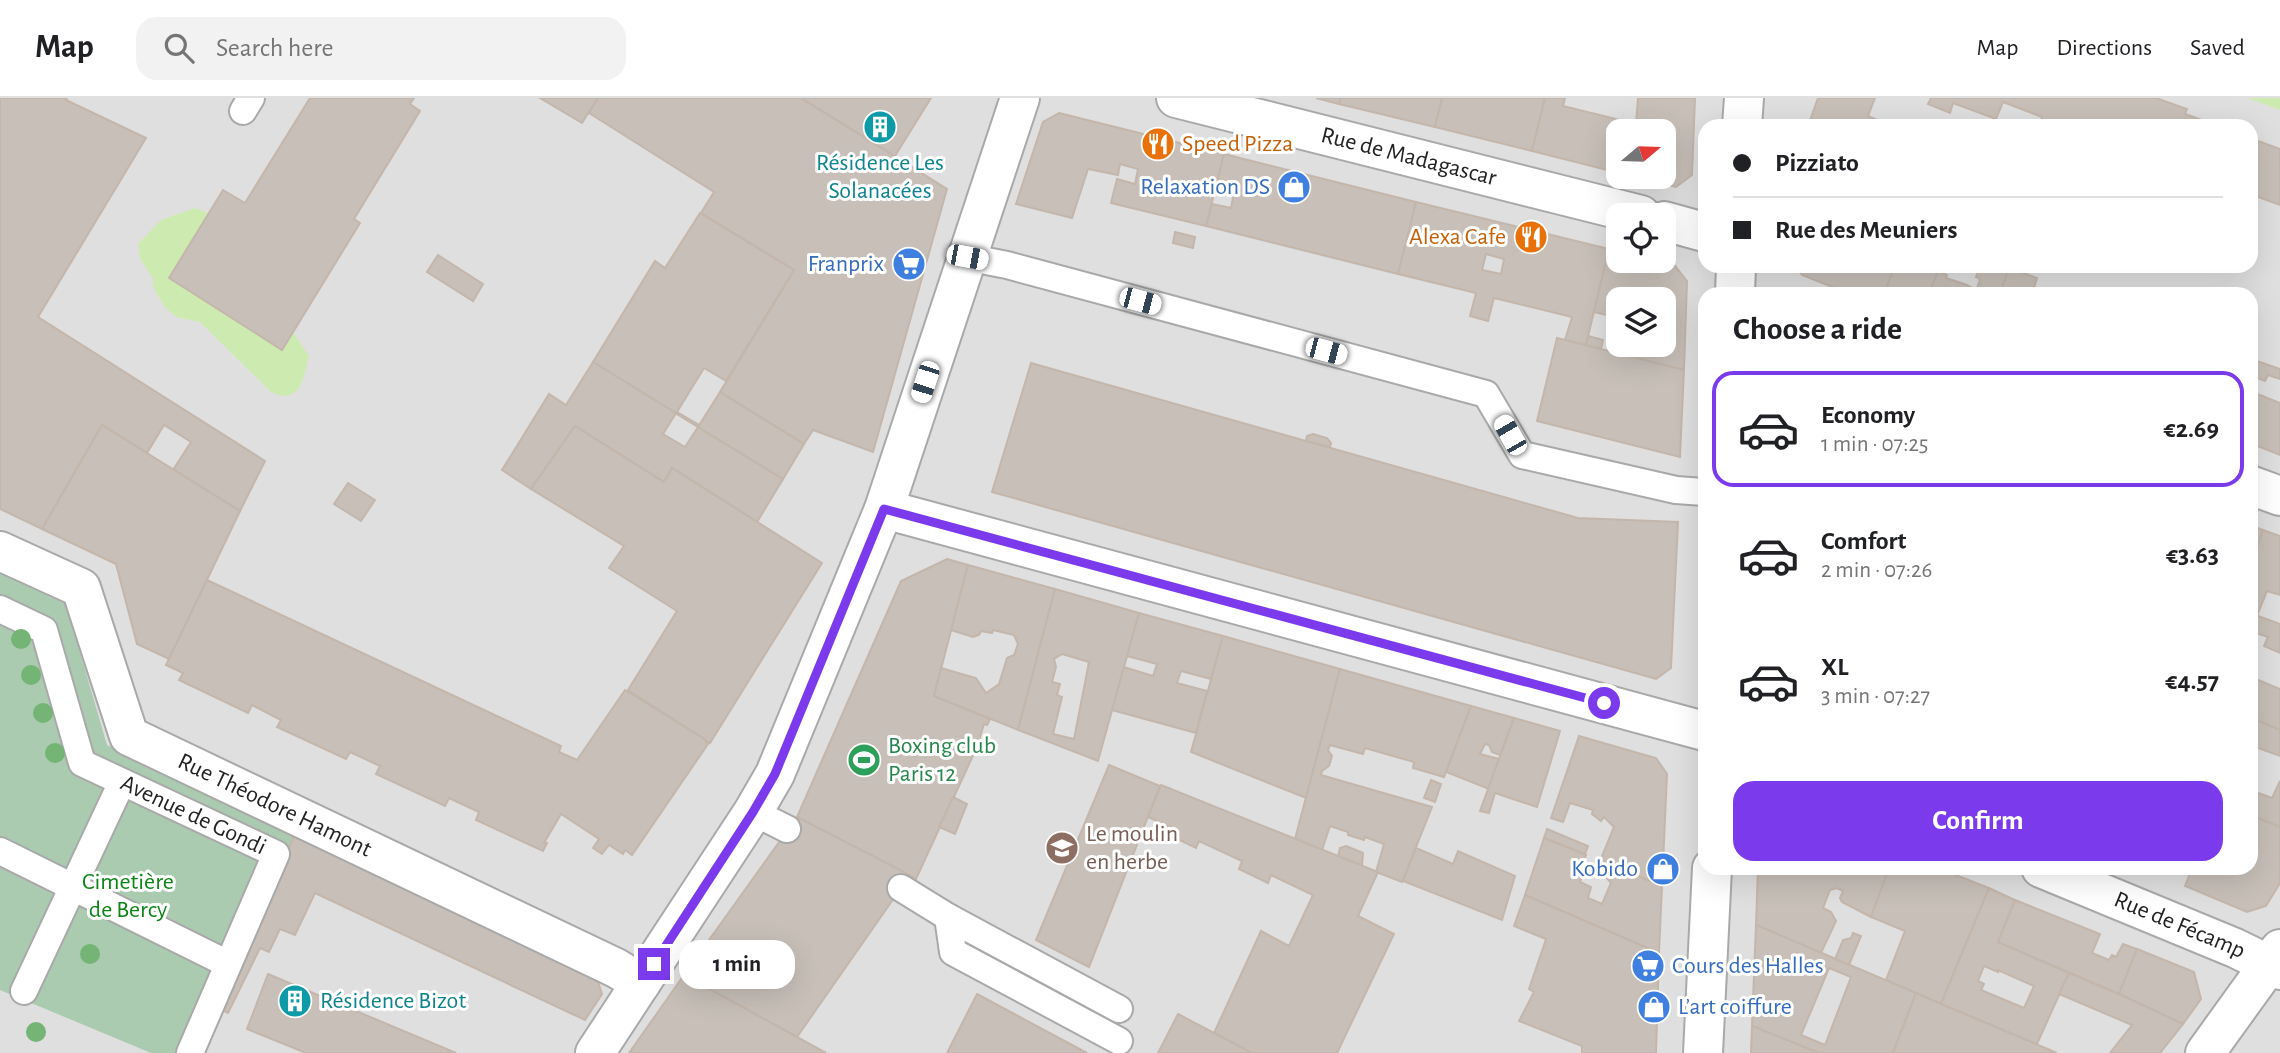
<!DOCTYPE html>
<meta charset="utf-8">
<style>
body{margin:0;font-family:"Alegreya Sans",sans-serif;background:#f2f2f2;color:#202124;height:100vh;display:flex;flex-direction:column;font-size:26px;white-space:nowrap}
*{box-sizing:border-box;margin:0}
p{font-size:23px;color:#757577}
.icon{flex:none;width:38px;height:38px;fill:none;stroke:currentColor;stroke-width:2;stroke-linecap:round;stroke-linejoin:round}
.map{position:relative;flex:1;overflow:hidden}
.side{position:absolute;left:1698px;top:189px;width:560px;height:588px;display:flex;flex-direction:column;background:#fff;border-radius:21px;box-shadow:0 7px 28px #0002}
.side>*{flex:none}
.guide{position:absolute;left:1698px;top:21px;width:560px;height:154px;border-radius:21px;box-shadow:0 7px 28px #0002;display:grid;align-content:center;height:154px;padding:0 35px;background:#fff}
.needle{width:46px;rotate:71deg}
.fabs{position:absolute;left:1606px;top:21px;display:grid;gap:14px}
.fabs a{display:grid;place-items:center;width:70px;height:70px;border-radius:14px;background:#fff;box-shadow:0 7px 28px #0002;font-size:35px}
.end{position:absolute;width:32px;height:32px;margin:-16px;border:9px solid #7c3aed;background:#fff;box-shadow:0 0 0 4px #fff}
.from{border-radius:50%}
.bubble{position:absolute;height:49px;border-radius:21px;background:#fff;box-shadow:0 7px 28px #0002;font-size:23px;font-weight:700;line-height:49px;text-align:center}
.car{position:absolute;width:21px;height:42px;margin:-21px -10px;border-radius:9px;box-shadow:0 0 5px 2px #0007;background:linear-gradient(#fff 24%,#345 0 40%,#fff 0 76%,#345 0 86%,#fff 0)}
.guide b{display:flex;align-items:center;gap:24px;height:66px;font-size:26px}
.guide b+b{border-top:2px solid #e0e0e0}
.guide i{width:18px;height:18px;background:#202124}
ul{padding:0;list-style:none}
li{display:flex;align-items:center;gap:21px;height:116px;margin:0 14px 10px;padding:0 21px;border:4px solid transparent;border-radius:21px}
li div{flex:1}
li b{display:block;font-size:26px}
li em{font-style:normal;font-weight:700}
li.current{border-color:#7c3aed}
li>.icon{width:63px;height:63px;stroke-width:1.5}
h2{padding:0 35px;font-size:32px;line-height:84px}
.action{display:flex;gap:14px;margin-top:auto;padding:14px 35px}
.action a{flex:1;height:80px;border-radius:21px;background:#7c3aed;color:#fff;font-size:28px;font-weight:700;line-height:80px;text-align:center}
header{display:flex;align-items:center;gap:42px;box-sizing:border-box;height:98px;padding:0 35px;background:#fff;border-bottom:2px solid #e0e0e0}
header strong{font-size:33px}
nav{display:flex;gap:38px;margin-inline-start:auto;font-size:24px}
.search{width:490px;height:63px;background:#f2f2f2;display:flex;align-items:center;gap:18px;box-sizing:border-box;padding:0 24px;border-radius:21px;color:#757577;font-size:26px}
.map>svg:first-child{display:block}
.residential{fill:#e0dfdf;fill-rule:evenodd}
.grass{fill:#cdebb0}
.cemetery{fill:#aacbaf}
.building{fill:#c7bfb8;stroke:#c4b6ab;stroke-width:2;fill-rule:evenodd}
.lines{fill:none;stroke-linecap:round;stroke-linejoin:round}
.lane-casing{stroke:#a9a9a9;stroke-width:30}
.street-casing{stroke:#a9a9a9;stroke-width:42}
.lane{stroke:#fff;stroke-width:26}
.street{stroke:#fff;stroke-width:38}
.tree{fill:#74b475}
.route{stroke:#7c3aed;stroke-width:9}
.labels{text-anchor:middle;dominant-baseline:central;stroke-width:6;stroke-linejoin:round;paint-order:stroke}
.food-label{font-size:24px;fill:#c56008;stroke:#fff;text-anchor:start}
.street-label{font-size:24px;fill:#222;stroke:#fff}
.culture-label{font-size:24px;fill:#0d838f;stroke:#fff}
.shop-label{font-size:24px;fill:#366cbe;stroke:#fff;text-anchor:end}
.leisure-label{font-size:24px;fill:#27864d;stroke:#fff;text-anchor:start}
.education-label{font-size:24px;fill:#785e54;stroke:#fff;text-anchor:start}
.park-label{font-size:24px;fill:#0c8416;stroke:#fff}
</style>
<header>
<strong>Map</strong>
<div class="search"><svg class="icon" aria-label="search" viewBox="0 0 24 24"><circle cx="10" cy="10" r="6"/><path d="M15 15l6 6"/></svg>Search here</div>
<nav><a>Map</a><a>Directions</a><a>Saved</a></nav>
</header>
<div class="map">
<svg width="2280" height="955" viewBox="0 0 2280 955">
<rect width="100%" height="100%" fill="#f2efe9"/>
<path class="residential" d="M0,0H2280V955H0ZM1704,28H2250V168H1704ZM1619,33H1664V79H1619ZM1619,117H1664V163H1619ZM1704,196H2250V770H1704ZM1619,201H1664V247H1619Z"/>
<g class="grass">
<polygon points="2248,0 2280,0 2280,12"/>
<path d="M195,110L208,115L169,180L282,252L293,234L309,258C303,279 302,308 271,294L200,224L176,219L164,208L153,189V180L140,161L138,146L161,122Z"/>
</g>
<polygon class="cemetery" points="0,474 66,506 107,647 295,736 197,955 151,955 0,892"/>
<g class="building">
<polygon points="0,0 67,0 66,2 146,40 38,219 265,363 240,413 173,372 191,344 164,327 147,355 102,327 42,431 0,411"/>
<polygon points="310,0 414,0 410,6 420,13 354,121 360,125 282,252 169,180 223,92 245,105"/>
<polygon points="540,0 598,0 582,25"/>
<polygon points="598,0 801,0 947,91 873,354 813,332 804,346 720,294 794,172 701,115 714,94 589,15"/>
<polygon points="801,0 931,0 895,58"/>
<polygon points="1316,0 1341,0 1339,6"/>
<polygon points="1341,0 1442,0 1435,29 1339,6"/>
<polygon points="1442,0 1545,0 1532,53 1435,29"/>
<polygon points="1545,0 1565,0 1563,8 1636,26 1638,0 1695,0 1692,77 1676,89 1635,79 1664,79 1664,33 1619,33 1619,75 1532,53"/>
<polygon points="1818,0 1875,0 1868,18 1877,22 1874,28 1808,28"/>
<polygon points="1931,0 2156,0 2187,11 2185,16 2218,28 2040,28 2042,19 2003,4 1996,21 1953,5 1950,15 1928,6"/>
<polygon points="1059,15 1224,56 1206,128 1111,105 1117,81 1135,86 1138,71 1120,66 1118,77 1088,71 1072,120 1016,106 1043,24"/>
<polygon points="2250,40 2280,51 2280,107 2250,96"/>
<polygon points="1224,56 1416,104 1398,176 1206,128 1212,106 1231,110 1234,95 1216,90"/>
<path d="M1416,104L1609,151L1586,247L1565,242L1572,219L1494,200L1488,223L1470,218L1476,195L1398,176ZM1486,156L1504,161L1501,176L1482,172Z"/>
<polygon points="700,115 794,172 726,283 704,270 677,314 699,327 698,329 593,264 655,163 665,170"/>
<polygon points="1175,134 1195,139 1193,150 1173,145"/>
<polygon points="1609,151 1619,153 1619,163 1657,163 1675,168 1687,183 1684,272 1625,257 1627,247 1664,247 1664,201 1619,201 1619,220 1594,214"/>
<polygon points="438,157 483,186 473,203 427,174"/>
<polygon points="1796,168 1895,168 1884,196 1850,196 1802,177"/>
<polygon points="1895,168 1940,168 1929,196 1884,196"/>
<polygon points="1980,168 2009,170 2000,196 1929,196 1938,173 1947,177 1946,180 1967,187 1972,190 1971,192 1976,194 1980,181 1976,179"/>
<polygon points="2009,170 2037,180 2032,196 2000,196"/>
<polygon points="1588,238 1603,242 1601,251 1586,247"/>
<polygon points="1557,240 1684,272 1680,359 1537,323"/>
<polygon points="2257,263 2280,271 2280,281 2268,277 2265,283 2252,278"/>
<polygon points="593,264 676,315 663,336 685,349 698,329 783,381 757,424 672,370 664,384 575,328 531,391 502,372 549,296 566,307"/>
<polygon points="1031,265 1578,420 1678,424 1671,570 1656,581 992,394"/>
<polygon points="2250,293 2280,305 2280,357 2250,345"/>
<polygon points="720,294 804,346 783,381 698,329"/>
<polygon points="102,327 240,413 169,561 137,546 116,466 42,431"/>
<polygon points="575,328 664,384 672,370 822,465 710,645 628,592 677,513 609,470 624,448 531,391"/>
<polygon points="1313,336 1327,340 1331,345 1330,349 1306,343 1307,338"/>
<polygon points="348,385 375,402 361,423 334,406"/>
<polygon points="2250,427 2263,432 2250,469"/>
<polygon points="2263,432 2280,438 2280,497 2267,493 2257,518 2250,515 2250,469"/>
<polygon points="947,461 968,467 934,598 990,621 987,627 984,626 977,649 916,781 797,719 901,483"/>
<polygon points="968,467 1055,491 1018,632 934,598 941,570 976,580 986,595 999,586 1007,560 1014,557 1018,546 1014,537 993,532 992,535 981,533 979,537 973,539 951,532"/>
<polygon points="207,482 561,648 559,654 577,662 625,592 703,640 708,646 632,757 625,752 623,756 609,747 602,756 593,750 599,741 561,716 544,745 547,745 543,753 476,722 479,714 449,700 445,708 376,676 380,668 350,654 346,661 277,629 281,622 252,607 248,615 179,582 183,575 166,567"/>
<path d="M1055,491L1139,515L1098,663L1018,632ZM1062,556L1089,564L1074,641L1053,636L1062,599L1057,597L1060,586L1052,584L1056,569L1054,561Z"/>
<polygon points="1139,515 1223,538 1211,581 1181,573 1177,585 1207,593 1196,635 1112,612 1124,569 1153,578 1157,566 1127,558"/>
<polygon points="2250,515 2280,526 2280,555 2264,548 2268,539 2250,533"/>
<polygon points="1223,538 1340,571 1306,700 1191,654"/>
<polygon points="1340,571 1471,608 1444,679 1413,670 1414,664 1365,650 1363,656 1330,647 1328,652 1332,658 1329,668 1322,673 1321,677 1432,709 1402,784 1376,774 1384,746 1365,739 1364,742 1348,737 1348,734 1330,728 1322,752 1295,741"/>
<polygon points="2251,579 2280,591 2280,632 2250,619"/>
<polygon points="1471,608 1514,620 1500,657 1492,654 1489,647 1485,646 1480,656 1499,661 1489,691 1446,674"/>
<polygon points="2250,619 2280,632 2280,658 2250,647"/>
<polygon points="1514,620 1560,633 1537,709 1495,695 1489,715 1480,713"/>
<polygon points="1579,638 1656,660 1667,676 1662,788 1600,763 1614,729 1604,719 1601,723 1592,716 1593,712 1570,705 1563,724 1551,720"/>
<polygon points="1109,667 1160,688 1089,869 1036,842"/>
<polygon points="1431,682 1441,686 1435,704 1424,700"/>
<polygon points="2280,683 2280,729 2250,717 2250,692 2272,700"/>
<polygon points="1161,687 1378,774 1358,818 1394,836 1337,955 1252,955 1214,935 1261,833 1289,848 1313,797 1271,777 1268,785 1239,771 1242,763 1199,743 1196,750 1167,736 1170,729 1148,719"/>
<polygon points="953,699 967,706 955,736 939,729"/>
<polygon points="2250,717 2280,729 2280,785 2266,808 2247,814 2185,788 2192,770 2250,770"/>
<polygon points="797,719 910,777 797,939 684,877"/>
<polygon points="1547,731 1588,748 1585,756 1544,740"/>
<polygon points="295,736 596,878 602,896 585,922 315,795 295,837 280,831 269,854 260,850 228,915 218,910"/>
<polygon points="1544,740 1586,757 1580,774 1583,775 1580,784 1591,789 1588,800 1602,806 1611,785 1606,779 1600,776 1604,764 1662,788 1659,855 1525,797"/>
<polygon points="1346,748 1363,755 1362,767 1338,758 1340,750"/>
<polygon points="1416,750 1453,766 1458,753 1515,778 1502,822 1403,783"/>
<polygon points="1758,770 1889,770 1871,819 1842,804 1840,800 1843,793 1837,790 1830,792 1823,810 1831,814 1836,823 1821,855 1756,827"/>
<polygon points="1889,770 1938,770 1989,790 1941,906 1886,882 1905,833 1871,819"/>
<path d="M1989,790L2015,802L1998,844L2069,875L2037,946L1941,906ZM1984,868L1998,874V872L2034,888L2024,910L1981,892L1984,886L1978,883Z"/>
<polygon points="1525,797 1659,855 1656,955 1582,955 1582,948 1519,923 1534,894 1529,891 1546,841 1514,828"/>
<polygon points="2015,802 2100,836 2092,855 2109,862 2112,857 2116,859 2123,846 2137,851 2119,896 1998,844"/>
<path d="M1756,827L1916,895L1893,955H1819L1752,928ZM1829,870L1851,879L1825,947L1801,937Z"/>
<polygon points="1853,835 1861,838 1849,867 1835,861 1843,842 1851,840"/>
<polygon points="2137,851 2194,874 2201,901 2183,926 2119,896"/>
<polygon points="2069,875 2119,896 2183,926 2160,955 2110,955 2132,927 2059,896"/>
<polygon points="268,876 456,955 306,955 247,931"/>
<polygon points="684,877 797,939 826,955 629,955"/>
<polygon points="1916,895 1941,906 2057,955 1893,955"/>
<polygon points="977,896 1087,955 947,955"/>
<polygon points="1178,916 1214,935 1252,955 1158,955"/>
<polygon points="1752,928 1819,955 1751,955"/>
</g>
<g class="lines">
<defs>
<g id="lane">
<polyline points="243,13 251,0"/>
<polyline points="966,159 1007,167 1486,296 1522,357 1676,392 1704,394"/>
<path id="s1" d="M0,511L44,532L82,665L276,756L190,955"/>
<polyline points="753,714 787,731"/>
<polyline points="0,753 228,866"/>
<polyline points="901,790 948,819 1119,911"/>
<polyline points="948,819 953,854 1119,943"/>
<polyline points="24,893 122,684"/>
</g>
<g id="street">
<path id="s2" d="M1176,0L1641,117"/>
<polyline points="1742,28 1744,0"/>
<polyline points="1664,123 1704,134"/>
<polyline points="1735,196 1736,168"/>
<polyline points="2250,387 2280,398"/>
<polyline points="884,411 1704,633"/>
<path id="s3" d="M0,453L81,490L129,638L616,870L641,885"/>
<path id="s4" d="M2041,770L2235,850L2280,872"/>
<polyline points="595,955 753,714 775,676 884,411 1020,0"/>
<polyline points="1703,955 1712,770"/>
<polyline points="2205,955 2280,851"/>
</g>
</defs>
<use href="#lane" class="lane-casing"/>
<use href="#street" class="street-casing"/>
<use href="#lane" class="lane"/>
<use href="#street" class="street"/>
</g>
<g class="tree">
<circle cx="21" cy="541" r="10"/>
<circle cx="31" cy="577" r="10"/>
<circle cx="43" cy="615" r="10"/>
<circle cx="55" cy="655" r="10"/>
<circle cx="90" cy="856" r="10"/>
<circle cx="36" cy="934" r="10"/>
</g>
<g class="lines">
<polyline class="route" points="654,866 753,714 775,676 884,411 1604,605"/>
</g>
<defs>
<symbol id="building-disc" viewBox="-11 -11 22 22"><circle r="9.5" fill="#0f9aa8" stroke="#fff"/><path d="M-4-6H4V6H1V3H-1V6H-4ZM-2.5-4.3h1.7v1.8h-1.7ZM.8-4.3h1.7v1.8H.8ZM-2.5-1h1.7V.8h-1.7ZM.8-1h1.7V.8H.8Z" fill="#fff"/></symbol>
<symbol id="restaurant-disc" viewBox="-11 -11 22 22"><circle r="9.5" fill="#e8710a" stroke="#fff"/><path d="M-5-6h1v4h1v-4h1v4h1v-4h1v5L-1.5 .5V6h-2V.5L-5-1ZM5-6V6H3V1.5H1.5Q1.5-4 5-6Z" fill="#fff"/></symbol>
<symbol id="shop-disc" viewBox="-11 -11 22 22"><circle r="9.5" fill="#3f7fe0" stroke="#fff"/><path d="M-5-2.5h2.3a2.7 3.5 0 0 1 5.4 0H5L5.5 6h-11ZM-1.5-2.5h3a1.5 2.3 0 0 0-3 0Z" fill="#fff"/></symbol>
<symbol id="supermarket-disc" viewBox="-11 -11 22 22"><circle r="9.5" fill="#3f7fe0" stroke="#fff"/><path d="M-6-5.5h2.5l.6 2H6L4.5 2H-2.5L-4.4-4H-6ZM-1.5 3.2a1.3 1.3 0 1 0 .1 0ZM3 3.2a1.3 1.3 0 1 0 .1 0Z" fill="#fff"/></symbol>
<symbol id="stadium-disc" viewBox="-11 -11 22 22"><circle r="9.5" fill="#2e9e5b" stroke="#fff"/><path d="M0-5a6.5 5 0 1 0 0 10a6.5 5 0 1 0 0-10ZM-3.5-1.8h7v3.6h-7Z" fill="#fff"/></symbol>
<symbol id="school-disc" viewBox="-11 -11 22 22"><circle r="9.5" fill="#8d6e63" stroke="#fff"/><path d="M0-5L7-2L0 1L-7-2ZM-4 1L0 2.5L4 1V4Q0 6-4 4Z" fill="#fff"/></symbol>
</defs>
<g fill-rule="evenodd">
<use href="#building-disc" x="861" y="10" width="38" height="38"/>
<use href="#restaurant-disc" x="1139" y="27" width="38" height="38"/>
<use href="#shop-disc" x="1275" y="70" width="38" height="38"/>
<use href="#restaurant-disc" x="1512" y="120" width="38" height="38"/>
<use href="#supermarket-disc" x="890" y="147" width="38" height="38"/>
<use href="#stadium-disc" x="845" y="643" width="38" height="38"/>
<use href="#school-disc" x="1043" y="731" width="38" height="38"/>
<use href="#shop-disc" x="1644" y="752" width="38" height="38"/>
<use href="#supermarket-disc" x="1629" y="849" width="38" height="38"/>
<use href="#building-disc" x="276" y="884" width="38" height="38"/>
<use href="#shop-disc" x="1635" y="890" width="38" height="38"/>
</g>
<g class="labels">
<g class="food-label">
<text x="1182" y="46">Speed Pizza</text>
<text x="1506" y="139" text-anchor="end">Alexa Cafe</text>
</g>
<g class="street-label">
<text stroke="none"><textPath href="#s2" startOffset="240">Rue de Madagascar</textPath></text>
<text stroke="none"><textPath href="#s3" startOffset="406">Rue Théodore Hamont</textPath></text>
<text stroke="none"><textPath href="#s1" startOffset="310">Avenue de Gondi</textPath></text>
<text stroke="none"><textPath href="#s4" startOffset="150">Rue de Fécamp</textPath></text>
</g>
<g class="culture-label">
<text x="880" y="65">Résidence Les<tspan x="880" dy="28">Solanacées</tspan></text>
<text x="320" y="903" text-anchor="start">Résidence Bizot</text>
</g>
<g class="shop-label">
<text x="1270" y="89">Relaxation DS</text>
<text x="884" y="166">Franprix</text>
<text x="1638" y="771">Kobido</text>
<text x="1672" y="868" text-anchor="start">Cours des Halles</text>
<text x="1678" y="909" text-anchor="start">L’art coiffure</text>
</g>
<g class="leisure-label">
<text x="888" y="648">Boxing club<tspan x="888" dy="28">Paris 12</tspan></text>
</g>
<g class="education-label">
<text x="1086" y="736">Le moulin<tspan x="1086" dy="28">en herbe</tspan></text>
</g>
<g class="park-label">
<text x="128" y="784">Cimetière<tspan x="128" dy="28">de Bercy</tspan></text>
</g>
</g>
</svg>
<div class="fabs">
<a><svg class="needle" viewBox="-14 -14 28 28"><path d="M0-13l5 13h-10z" fill="#e53935"/><path d="M0 13l5-13h-10z" fill="#757577"/></svg></a>
<a><svg class="icon" aria-label="locate" viewBox="0 0 24 24"><circle cx="12" cy="12" r="6"/><path d="M12 2v4M12 18v4M2 12h4M18 12h4"/></svg></a>
<a><svg class="icon" aria-label="layers" viewBox="0 0 24 24"><path d="M12 4l9 5-9 5-9-5zM3 14l9 5 9-5"/></svg></a>
</div>
<i class="end from" style="left:1604px;top:605px"></i>
<i class="end" style="left:654px;top:866px"></i>
<div class="bubble" style="left:679px;top:842px;width:116px">1 min</div>
<i class="car" style="left:967px;top:159px;rotate:101deg"></i>
<i class="car" style="left:1140px;top:203px;rotate:105deg"></i>
<i class="car" style="left:1326px;top:253px;rotate:105deg"></i>
<i class="car" style="left:925px;top:284px;rotate:198deg"></i>
<i class="car" style="left:1510px;top:337px;rotate:330deg"></i>
<div class="guide">
<b><i class="from"></i>Pizziato</b>
<b><i></i>Rue des Meuniers</b>
</div>
<section class="side">
<h2>Choose a ride</h2>
<ul>
<li class="current"><svg class="icon" aria-label="car" viewBox="0 0 24 24"><path d="M5 17H2v-5l4-1 3-4h7l3 4 3 1v5h-3M9 17h6M6 11h13"/><circle cx="7" cy="17" r="2"/><circle cx="17" cy="17" r="2"/></svg><div><b>Economy</b><p>1 min · 07:25</p></div><em>€2.69</em></li>
<li><svg class="icon" aria-label="car" viewBox="0 0 24 24"><path d="M5 17H2v-5l4-1 3-4h7l3 4 3 1v5h-3M9 17h6M6 11h13"/><circle cx="7" cy="17" r="2"/><circle cx="17" cy="17" r="2"/></svg><div><b>Comfort</b><p>2 min · 07:26</p></div><em>€3.63</em></li>
<li><svg class="icon" aria-label="car" viewBox="0 0 24 24"><path d="M5 17H2v-5l4-1 3-4h7l3 4 3 1v5h-3M9 17h6M6 11h13"/><circle cx="7" cy="17" r="2"/><circle cx="17" cy="17" r="2"/></svg><div><b>XL</b><p>3 min · 07:27</p></div><em>€4.57</em></li>
</ul>
<div class="action"><a>Confirm</a></div>
</section>
</div>
